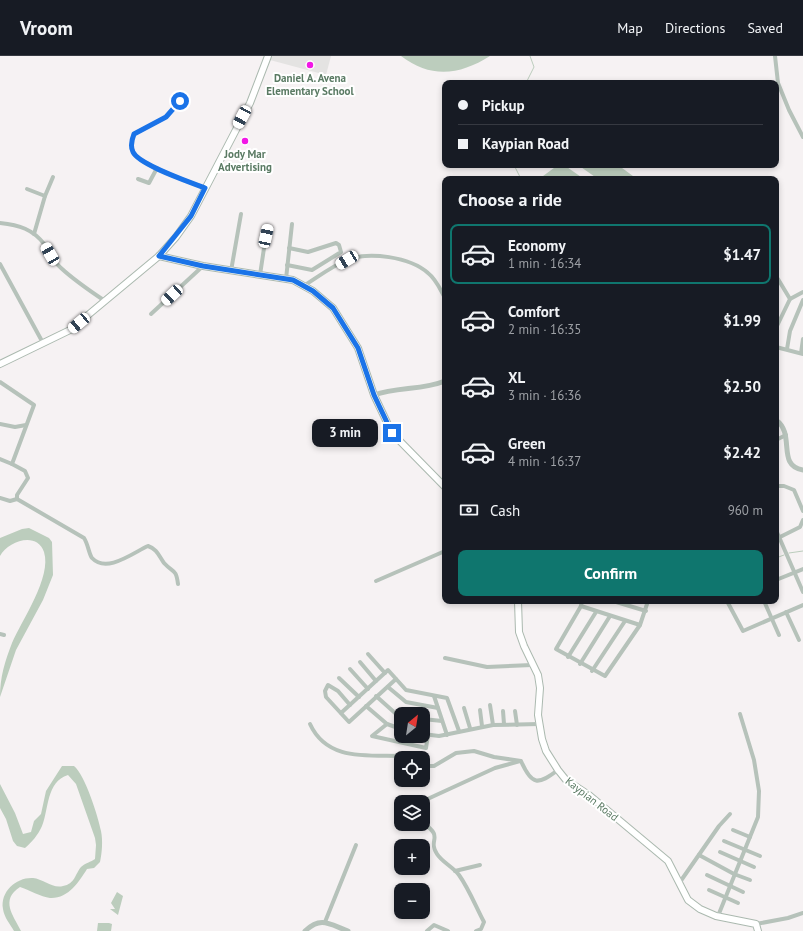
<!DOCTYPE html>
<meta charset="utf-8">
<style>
body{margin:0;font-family:"PT Sans",sans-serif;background:#242831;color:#f1f3f6;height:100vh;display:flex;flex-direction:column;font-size:15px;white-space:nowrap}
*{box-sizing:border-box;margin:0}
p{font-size:13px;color:#9ea1a6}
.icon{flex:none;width:22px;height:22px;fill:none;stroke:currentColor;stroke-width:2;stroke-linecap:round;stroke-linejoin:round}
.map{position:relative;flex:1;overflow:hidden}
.side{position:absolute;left:442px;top:120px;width:337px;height:428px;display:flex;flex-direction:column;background:#171b24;border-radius:8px;box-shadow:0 2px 6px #0003}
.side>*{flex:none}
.hud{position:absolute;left:442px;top:24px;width:337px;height:88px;border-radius:8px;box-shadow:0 2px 6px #0003;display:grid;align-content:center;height:88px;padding:0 16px;background:#171b24}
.needle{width:26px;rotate:30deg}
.controls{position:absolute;left:394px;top:651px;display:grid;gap:8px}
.controls a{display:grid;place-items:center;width:36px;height:36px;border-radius:8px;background:#171b24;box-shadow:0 2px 6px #0003;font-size:20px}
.end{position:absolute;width:18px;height:18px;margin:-9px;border:5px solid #1a73e8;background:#fff;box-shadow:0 0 0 2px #fff}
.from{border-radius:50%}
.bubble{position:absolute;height:28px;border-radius:8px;background:#171b24;box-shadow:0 2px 6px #0003;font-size:13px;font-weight:600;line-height:28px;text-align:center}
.car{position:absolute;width:12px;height:24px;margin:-12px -6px;border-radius:5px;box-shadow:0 0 3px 1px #0007;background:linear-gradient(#fff 24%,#345 0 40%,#fff 0 76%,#345 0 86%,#fff 0)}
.hud b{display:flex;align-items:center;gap:14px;height:38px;font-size:15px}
.hud b+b{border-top:1px solid #363941}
.hud i{width:10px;height:10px;background:#f1f3f6}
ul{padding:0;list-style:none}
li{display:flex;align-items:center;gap:12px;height:60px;margin:0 8px 6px;padding:0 8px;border:2px solid transparent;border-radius:8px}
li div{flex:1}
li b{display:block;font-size:15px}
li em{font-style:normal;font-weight:600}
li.selected{border-color:#0f766e}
li>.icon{width:36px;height:36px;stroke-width:1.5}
h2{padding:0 16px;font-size:18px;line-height:48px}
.pay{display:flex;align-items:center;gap:10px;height:44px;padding:0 16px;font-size:15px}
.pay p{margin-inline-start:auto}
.primary-button{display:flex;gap:8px;margin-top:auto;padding:8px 16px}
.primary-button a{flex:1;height:46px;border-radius:8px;background:#0f766e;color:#fff;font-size:16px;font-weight:600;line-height:46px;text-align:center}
header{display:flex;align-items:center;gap:24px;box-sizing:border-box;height:56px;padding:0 20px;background:#171b24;border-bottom:1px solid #363941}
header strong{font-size:19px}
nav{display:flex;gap:22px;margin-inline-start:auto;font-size:14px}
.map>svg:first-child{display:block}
.built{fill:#e4e3e2}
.water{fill:#bccdbd}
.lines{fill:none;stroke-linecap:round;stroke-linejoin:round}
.stream{stroke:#bccdbd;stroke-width:1}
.secondary-casing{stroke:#abb9af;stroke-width:8}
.minor{stroke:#b6c2ba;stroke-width:4}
.tertiary{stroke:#b6c2ba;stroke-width:5}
.secondary{stroke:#fff;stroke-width:6}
.route{stroke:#1a73e8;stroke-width:5}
.poi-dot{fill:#f217e6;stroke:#fff;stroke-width:1.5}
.labels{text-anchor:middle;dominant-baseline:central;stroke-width:4;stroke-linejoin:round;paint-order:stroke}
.poi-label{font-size:11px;font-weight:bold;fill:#5a7a63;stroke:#fff}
.street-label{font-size:11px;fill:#5a7a63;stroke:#fff}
</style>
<header>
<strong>Vroom</strong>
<nav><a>Map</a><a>Directions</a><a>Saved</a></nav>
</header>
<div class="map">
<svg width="803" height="875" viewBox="0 0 803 875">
<rect width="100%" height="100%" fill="#f6f2f3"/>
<polygon class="built" points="271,0 331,0 326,19 270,4"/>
<g class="water">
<path d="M401,0H490C460,19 431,23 401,0Z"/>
<polygon points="558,109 564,109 584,123 539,123"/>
<polygon points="578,109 618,109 637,123 598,123"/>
<path d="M29,472L49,482L52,486L53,519L43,544L16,594L0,641C0,621 5,605 12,587C22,564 52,521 44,496C37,475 8,485 0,500V482L22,473Z"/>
<path d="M62,710H74C85,719 98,760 101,775C103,785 102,797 100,806L94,812L87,813C79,826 68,843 50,842C41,841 29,834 20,831C0,844 13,859 21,875H14C10,868 4,861 3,853C0,835 17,821 33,822C43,823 53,833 63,830C75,828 75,818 81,811C85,807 91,806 95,803L96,789L95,782L76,728L68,719C46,726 49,753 42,770C38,779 32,786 25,792L17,790L13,785L6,763L0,752V728L15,757L23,778L31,776L34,765L41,758L46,735Z"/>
<polygon points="117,836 123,840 118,859 110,853 115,853 111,847"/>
<polygon points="98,867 109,867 112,868 111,875 97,875"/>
</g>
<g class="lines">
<g class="stream">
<polyline points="526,27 534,11 530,0"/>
<polyline points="514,109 521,123"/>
<polyline points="789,497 803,495"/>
<polyline points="776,502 784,499"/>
</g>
<defs>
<g id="secondary">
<polyline points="159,200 203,210 293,224 313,235 333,252 358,292 374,339 392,377 445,431"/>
<polyline points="0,308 70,274 159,200 176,181 191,160 250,47 268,0"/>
<polyline points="518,545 519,576 524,590 538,619 540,632 538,659 542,683 546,695 558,714 566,724 589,739 668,805 688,844 700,853 716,860 756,868 758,875"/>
</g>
</defs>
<use href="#secondary" class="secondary-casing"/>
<g class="minor">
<polyline points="775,0 778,27 789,54 803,81"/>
<path d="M180,45L166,61L134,78C132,83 130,90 133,96C139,109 190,126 205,132"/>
<polyline points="138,123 149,127 157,112"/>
<polyline points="27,133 45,140 34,178"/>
<polyline points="45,140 53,121"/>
<path d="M0,167C19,169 33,173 45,189C50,197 54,206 61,212C74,224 90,235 105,245"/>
<polyline points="0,208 43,287"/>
<polyline points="287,209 312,214 341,196 339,189 336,187 308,196 289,192"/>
<polyline points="231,215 241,158"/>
<polyline points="260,219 267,172"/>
<polyline points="286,223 292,168"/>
<path d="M305,229C318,221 332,210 347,204C369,195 410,201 428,217C436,223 440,233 445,242"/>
<polyline points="790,243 803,236"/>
<polyline points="151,258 203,210"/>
<polyline points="776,272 790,243 778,223"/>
<polyline points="776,291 803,298"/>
<polyline points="787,293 790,275 803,244"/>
<polyline points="801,297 803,283"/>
<path d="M0,326L34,349L12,408L25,415L28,422L17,439V443L84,482C88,488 89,498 92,502C107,518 134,496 148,490C157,493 159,500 164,507C173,517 176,512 178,528"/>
<polyline points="0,368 15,371 26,369"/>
<polyline points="776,384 786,379"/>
<polyline points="0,403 12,408"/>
<polyline points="776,430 784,430 794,434 803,455"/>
<polyline points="0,442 10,445 17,443"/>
<polyline points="776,474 803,536"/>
<polyline points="776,483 800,471 803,464"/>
<polyline points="776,524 803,513"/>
<polyline points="376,525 445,495"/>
<polyline points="582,545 581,550 640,569"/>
<polyline points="613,545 646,555"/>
<polyline points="733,545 728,547 743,575 803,549"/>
<polyline points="764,545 779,579"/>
<polyline points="581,550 556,593 605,620 640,569 648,545"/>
<polyline points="786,556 799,584"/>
<polyline points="0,578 4,579"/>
<polyline points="368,598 385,617"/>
<polyline points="568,601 596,556"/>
<polyline points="445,602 487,611 532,609"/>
<polyline points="360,606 376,625"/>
<polyline points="580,608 610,560"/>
<polyline points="350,613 368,633"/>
<polyline points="592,615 625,565"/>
<polyline points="339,622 359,641"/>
<polyline points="388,631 406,646 438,652"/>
<polyline points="376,640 395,657 401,658"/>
<polyline points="434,640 447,679"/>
<polyline points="350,649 338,635 328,629 325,635 326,641 349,666 396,623"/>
<polyline points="490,649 493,669"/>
<polyline points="366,650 387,668 401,673"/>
<polyline points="464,652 470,672"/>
<polyline points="480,654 482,670"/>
<polyline points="503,655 504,668"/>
<polyline points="515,655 517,669"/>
<polyline points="341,657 388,614 406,634 447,642 459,675"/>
<polyline points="423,663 442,665"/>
<path d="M310,668C327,705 366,699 401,700L405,702"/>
<polyline points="387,668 372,680 426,692 428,679"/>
<polyline points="423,678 439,680 493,669 539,668"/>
<path d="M423,710H434L456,697L474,695L494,701L521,705C532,730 538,729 558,714"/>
<polyline points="421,746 495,712 520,705"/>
<path d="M423,767C445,782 427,783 437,798C442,806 453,811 459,819C469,833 476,851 484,866L481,873L476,875"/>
<polyline points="733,774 750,781"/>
<polyline points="724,785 760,800"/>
<polyline points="720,796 754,811"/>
<polyline points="699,799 734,818 750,824"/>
<polyline points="455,815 480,809"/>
<polyline points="707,819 743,836"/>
<polyline points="680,826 719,770 730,758"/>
<polyline points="709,834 738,847"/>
<polyline points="718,860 758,761 759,735 754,704 740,658"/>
<polyline points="325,866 356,789"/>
<polyline points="756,868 788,862 803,857"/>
<polyline points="427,875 434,869 448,875"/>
</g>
<g class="tertiary">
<path d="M374,339C397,331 423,334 445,325"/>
<path d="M776,364C796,378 776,410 803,414"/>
<path d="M305,875C321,860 329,868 348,875"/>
</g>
<use href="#secondary" class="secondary"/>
</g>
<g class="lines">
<path class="route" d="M180,45L166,61L134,78C132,83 130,90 133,96C139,109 190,126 205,132L191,160L159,200L203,210L293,224L313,235L333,252L358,292L374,339L392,377"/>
</g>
<g class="poi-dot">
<circle cx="310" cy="9" r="4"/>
<circle cx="245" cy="85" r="4"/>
</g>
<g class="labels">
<g class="poi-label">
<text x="310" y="22">Daniel A. Avena<tspan x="310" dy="13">Elementary School</tspan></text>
<text x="245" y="98">Jody Mar<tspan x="245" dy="13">Advertising</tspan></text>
</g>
<g class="street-label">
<text transform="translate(592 743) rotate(38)">Kaypian Road</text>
</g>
</g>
</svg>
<div class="controls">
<a><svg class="needle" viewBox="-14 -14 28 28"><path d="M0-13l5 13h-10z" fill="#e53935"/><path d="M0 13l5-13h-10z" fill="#9ea1a6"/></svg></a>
<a><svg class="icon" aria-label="locate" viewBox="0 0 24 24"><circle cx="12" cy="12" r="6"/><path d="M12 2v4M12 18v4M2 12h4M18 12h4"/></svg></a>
<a><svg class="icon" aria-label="layers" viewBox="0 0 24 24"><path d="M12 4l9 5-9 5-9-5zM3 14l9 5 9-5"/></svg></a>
<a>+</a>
<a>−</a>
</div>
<i class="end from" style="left:180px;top:45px"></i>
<i class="end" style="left:392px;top:377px"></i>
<div class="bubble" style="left:312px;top:363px;width:66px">3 min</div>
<i class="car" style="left:242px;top:61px;rotate:208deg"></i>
<i class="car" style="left:266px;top:180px;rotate:12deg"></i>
<i class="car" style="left:50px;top:198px;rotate:330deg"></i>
<i class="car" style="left:347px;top:204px;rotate:239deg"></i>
<i class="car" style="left:172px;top:239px;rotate:227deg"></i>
<i class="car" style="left:79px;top:267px;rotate:230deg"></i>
<div class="hud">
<b><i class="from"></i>Pickup</b>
<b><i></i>Kaypian Road</b>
</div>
<section class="side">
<h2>Choose a ride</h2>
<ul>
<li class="selected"><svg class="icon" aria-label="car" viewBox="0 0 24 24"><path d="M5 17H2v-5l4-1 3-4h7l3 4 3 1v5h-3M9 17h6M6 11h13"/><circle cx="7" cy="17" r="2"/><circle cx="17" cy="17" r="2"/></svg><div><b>Economy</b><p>1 min · 16:34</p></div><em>$1.47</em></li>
<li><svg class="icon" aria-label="car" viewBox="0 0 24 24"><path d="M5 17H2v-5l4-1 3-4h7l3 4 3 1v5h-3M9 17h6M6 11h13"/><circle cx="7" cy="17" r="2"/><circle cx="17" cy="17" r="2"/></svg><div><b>Comfort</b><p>2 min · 16:35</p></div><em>$1.99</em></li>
<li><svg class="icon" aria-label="car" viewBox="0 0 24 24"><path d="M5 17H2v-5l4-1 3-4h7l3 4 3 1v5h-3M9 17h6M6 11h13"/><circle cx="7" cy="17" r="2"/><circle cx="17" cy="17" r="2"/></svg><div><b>XL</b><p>3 min · 16:36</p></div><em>$2.50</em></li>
<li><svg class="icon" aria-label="car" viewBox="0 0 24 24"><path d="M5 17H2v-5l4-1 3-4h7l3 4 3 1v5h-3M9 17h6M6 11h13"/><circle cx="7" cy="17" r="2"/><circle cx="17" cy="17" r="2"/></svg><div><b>Green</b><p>4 min · 16:37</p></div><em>$2.42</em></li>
</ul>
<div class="pay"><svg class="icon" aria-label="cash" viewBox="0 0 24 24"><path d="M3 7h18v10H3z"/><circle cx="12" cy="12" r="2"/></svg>Cash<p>960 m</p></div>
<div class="primary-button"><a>Confirm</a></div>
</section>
</div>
